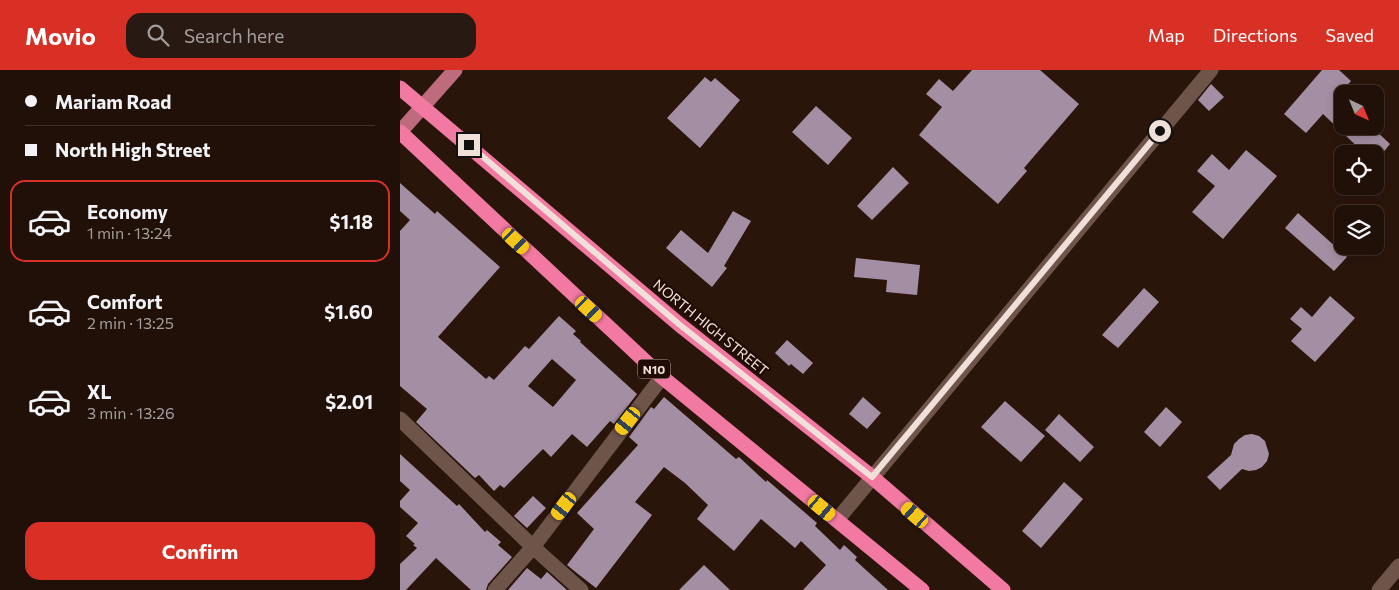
<!DOCTYPE html>
<meta charset="utf-8">
<style>
body{margin:0;font-family:Commissioner,sans-serif;background:#281912;color:#f1f3f6;height:100vh;display:flex;flex-direction:column;font-size:19px;white-space:nowrap}
*{box-sizing:border-box;margin:0}
p{font-size:16px;color:#a29d9c}
.icon{flex:none;width:28px;height:28px;fill:none;stroke:currentColor;stroke-width:2;stroke-linecap:round;stroke-linejoin:round}
.map{position:relative;flex:1;overflow:hidden}
.sheet{display:flex;flex-direction:column;background:#201008;width:400px}
.sheet>*{flex:none}
.hud{display:grid;align-content:center;height:110px;padding:0 25px;background:#201008}
.needle{width:32px;rotate:137deg}
.buttons{position:absolute;left:934px;top:15px;display:grid;gap:10px}
.buttons a{display:grid;place-items:center;width:50px;height:50px;border-radius:10px;background:#201008;box-shadow:0 2px 8px #0003,0 0 0 1px #3d3029;font-size:25px}
.end{position:absolute;width:22px;height:22px;margin:-11px;border:6px solid #f0e0d9;background:#111;box-shadow:0 0 0 2px #111}
.from{border-radius:50%}
.car{position:absolute;width:15px;height:30px;margin:-15px -8px;border-radius:6px;box-shadow:0 0 4px 1px #0007;background:linear-gradient(#f5c518 24%,#345 0 40%,#f5c518 0 76%,#345 0 86%,#f5c518 0)}
.hud b{display:flex;align-items:center;gap:18px;height:48px;font-size:19px}
.hud b+b{border-top:1px solid #3d3029}
.hud i{width:12px;height:12px;background:#f1f3f6}
ul{padding:0;list-style:none}
li{display:flex;align-items:center;gap:15px;height:82px;margin:0 10px 8px;padding:0 15px;border:2px solid transparent;border-radius:15px}
li div{flex:1}
li b{display:block;font-size:19px}
li em{font-style:normal;font-weight:700}
li.active{border-color:#d93025}
li>.icon{width:45px;height:45px;stroke-width:1.5}
.primary-button{display:flex;gap:10px;margin-top:auto;padding:10px 25px}
.primary-button a{flex:1;height:58px;border-radius:15px;background:#d93025;color:#fff;font-size:20px;font-weight:700;line-height:58px;text-align:center}
header{display:flex;align-items:center;gap:30px;box-sizing:border-box;height:70px;padding:0 25px;background:#d93025;color:#fff}
header strong{font-size:24px}
nav{display:flex;gap:28px;margin-inline-start:auto;font-size:18px}
.search{width:350px;height:45px;background:#281912;display:flex;align-items:center;gap:12px;box-sizing:border-box;padding:0 18px;border-radius:15px;color:#a29d9c;font-size:19px}
main{display:flex;flex:1;min-height:0}
.map>svg:first-child{display:block}
.building{fill:#a48ea3;fill-rule:evenodd}
.lines{fill:none;stroke-linecap:round;stroke-linejoin:round}
.minor{stroke:#6f5549;stroke-width:15}
.major{stroke:#be6b7e;stroke-width:15}
.highway{stroke:#f27aa2;stroke-width:15}
.route{stroke:#f0e0d9;stroke-width:6}
.labels{text-anchor:middle;dominant-baseline:central;stroke-width:5;stroke-linejoin:round;paint-order:stroke}
.shield{fill:#200c04;stroke:#b2a099;stroke-width:1}
.shield-label{font-size:12px;font-weight:bold;fill:#f0e0d9}
.street-label{font-size:14px;fill:#f0e0d9;stroke:#200c04}
</style>
<header>
<strong>Movio</strong>
<div class="search"><svg class="icon" aria-label="search" viewBox="0 0 24 24"><circle cx="10" cy="10" r="6"/><path d="M15 15l6 6"/></svg>Search here</div>
<nav><a>Map</a><a>Directions</a><a>Saved</a></nav>
</header>
<main>
<section class="sheet">
<div class="hud">
<b><i class="from"></i>Mariam Road</b>
<b><i></i>North High Street</b>
</div>
<ul>
<li class="active"><svg class="icon" aria-label="car" viewBox="0 0 24 24"><path d="M5 17H2v-5l4-1 3-4h7l3 4 3 1v5h-3M9 17h6M6 11h13"/><circle cx="7" cy="17" r="2"/><circle cx="17" cy="17" r="2"/></svg><div><b>Economy</b><p>1 min · 13:24</p></div><em>$1.18</em></li>
<li><svg class="icon" aria-label="car" viewBox="0 0 24 24"><path d="M5 17H2v-5l4-1 3-4h7l3 4 3 1v5h-3M9 17h6M6 11h13"/><circle cx="7" cy="17" r="2"/><circle cx="17" cy="17" r="2"/></svg><div><b>Comfort</b><p>2 min · 13:25</p></div><em>$1.60</em></li>
<li><svg class="icon" aria-label="car" viewBox="0 0 24 24"><path d="M5 17H2v-5l4-1 3-4h7l3 4 3 1v5h-3M9 17h6M6 11h13"/><circle cx="7" cy="17" r="2"/><circle cx="17" cy="17" r="2"/></svg><div><b>XL</b><p>3 min · 13:26</p></div><em>$2.01</em></li>
</ul>
<div class="primary-button"><a>Confirm</a></div>
</section>
<div class="map">
<svg width="999" height="520" viewBox="0 0 999 520">
<rect width="100%" height="100%" fill="#2a150b"/>
<g class="building">
<polygon points="572,0 640,0 679,34 624,98 627,101 598,134 519,65 542,37 526,24 539,9 553,21"/>
<polygon points="922,0 939,0 951,11 942,21 942,56 971,56 990,74 982,84 965,84 923,44 906,63 884,44"/>
<polygon points="305,7 311,12 315,8 340,30 300,78 267,48"/>
<polygon points="811,14 824,27 809,41 798,30"/>
<polygon points="416,36 452,68 428,95 392,62"/>
<polygon points="846,80 877,106 823,169 792,142 815,116 797,101 812,84 829,100"/>
<polygon points="493,97 509,113 472,150 457,136"/>
<path d="M0,113L35,144L37,141L100,197L38,267L86,309L89,306L94,310L125,276L129,279L159,246L176,261L173,264L181,271L180,272L237,324L214,354L210,351L187,377L172,364L151,387L143,379L104,418L100,415L94,421L79,405L75,408L16,352L27,339L0,316V161L10,150L0,141ZM152,289L176,310L153,337L128,316Z"/>
<polygon points="333,141 351,151 324,196 327,198 312,217 266,178 281,160 308,183"/>
<polygon points="898,143 947,187 934,201 885,158"/>
<polygon points="456,188 520,195 517,225 486,222 487,210 454,207"/>
<polygon points="744,218 759,232 718,278 702,265"/>
<polygon points="930,226 955,248 915,292 891,271 902,259 890,249 901,237 912,247"/>
<polygon points="387,270 413,293 403,304 391,294 389,296 375,283"/>
<polygon points="264,327 336,389 339,387 366,412 367,410 417,453 415,456 440,480 444,475 457,487 455,490 488,520 403,520 426,495 401,471 395,478 361,449 334,481 297,449 308,435 285,413 264,397 235,432 252,445 196,518 178,504 167,495 194,459 177,443 238,375 229,367 251,337 254,339"/>
<polygon points="463,327 481,343 467,359 449,344"/>
<polygon points="605,331 645,366 621,392 581,357"/>
<polygon points="766,337 782,352 760,377 744,362"/>
<polygon points="659,344 694,377 680,392 645,360"/>
<polygon points="852,364 859,366 865,371 869,384 867,391 862,397 856,400 849,401 842,399 820,420 807,407 831,385 834,374 839,369 845,365"/>
<polygon points="0,384 57,436 59,434 85,462 87,460 101,472 98,475 112,487 88,514 86,520 71,520 36,488 6,520 0,520 0,494 17,478 13,475 15,474 6,466 18,453 0,437 0,431 10,420 0,411"/>
<polygon points="664,412 683,429 641,478 622,461"/>
<polygon points="133,426 146,438 127,458 114,446"/>
<polygon points="304,495 330,520 279,520"/>
<polygon points="127,498 141,509 147,502 167,520 108,520"/>
</g>
<g class="lines">
<g class="minor">
<polyline points="0,349 133,477 181,520"/>
<polyline points="437,450 811,0"/>
<polyline points="95,520 133,477 262,307"/>
<polyline points="979,520 999,496"/>
</g>
<polyline class="major" points="0,62 55,0"/>
<g class="highway">
<polyline points="0,18 280,255 472,407 603,520"/>
<polyline points="0,62 262,307 522,520"/>
</g>
</g>
<g class="lines">
<polyline class="route" points="69,75 280,255 472,407 760,61"/>
</g>
<g class="labels">
<rect class="shield" x="238" y="289.5" width="32" height="19" rx="4"/>
<g class="shield-label">
<text x="254" y="299">N10</text>
</g>
<g class="street-label">
<text transform="translate(311 257) rotate(39)">NORTH HIGH STREET</text>
</g>
</g>
</svg>
<div class="buttons">
<a><svg class="needle" viewBox="-14 -14 28 28"><path d="M0-13l5 13h-10z" fill="#e53935"/><path d="M0 13l5-13h-10z" fill="#a29d9c"/></svg></a>
<a><svg class="icon" aria-label="locate" viewBox="0 0 24 24"><circle cx="12" cy="12" r="6"/><path d="M12 2v4M12 18v4M2 12h4M18 12h4"/></svg></a>
<a><svg class="icon" aria-label="layers" viewBox="0 0 24 24"><path d="M12 4l9 5-9 5-9-5zM3 14l9 5 9-5"/></svg></a>
</div>
<i class="end from" style="left:760px;top:61px"></i>
<i class="end" style="left:69px;top:75px"></i>
<i class="car" style="left:116px;top:171px;rotate:133deg"></i>
<i class="car" style="left:189px;top:239px;rotate:133deg"></i>
<i class="car" style="left:228px;top:351px;rotate:218deg"></i>
<i class="car" style="left:164px;top:436px;rotate:217deg"></i>
<i class="car" style="left:422px;top:438px;rotate:130deg"></i>
<i class="car" style="left:515px;top:445px;rotate:311deg"></i>
</div>
</main>
